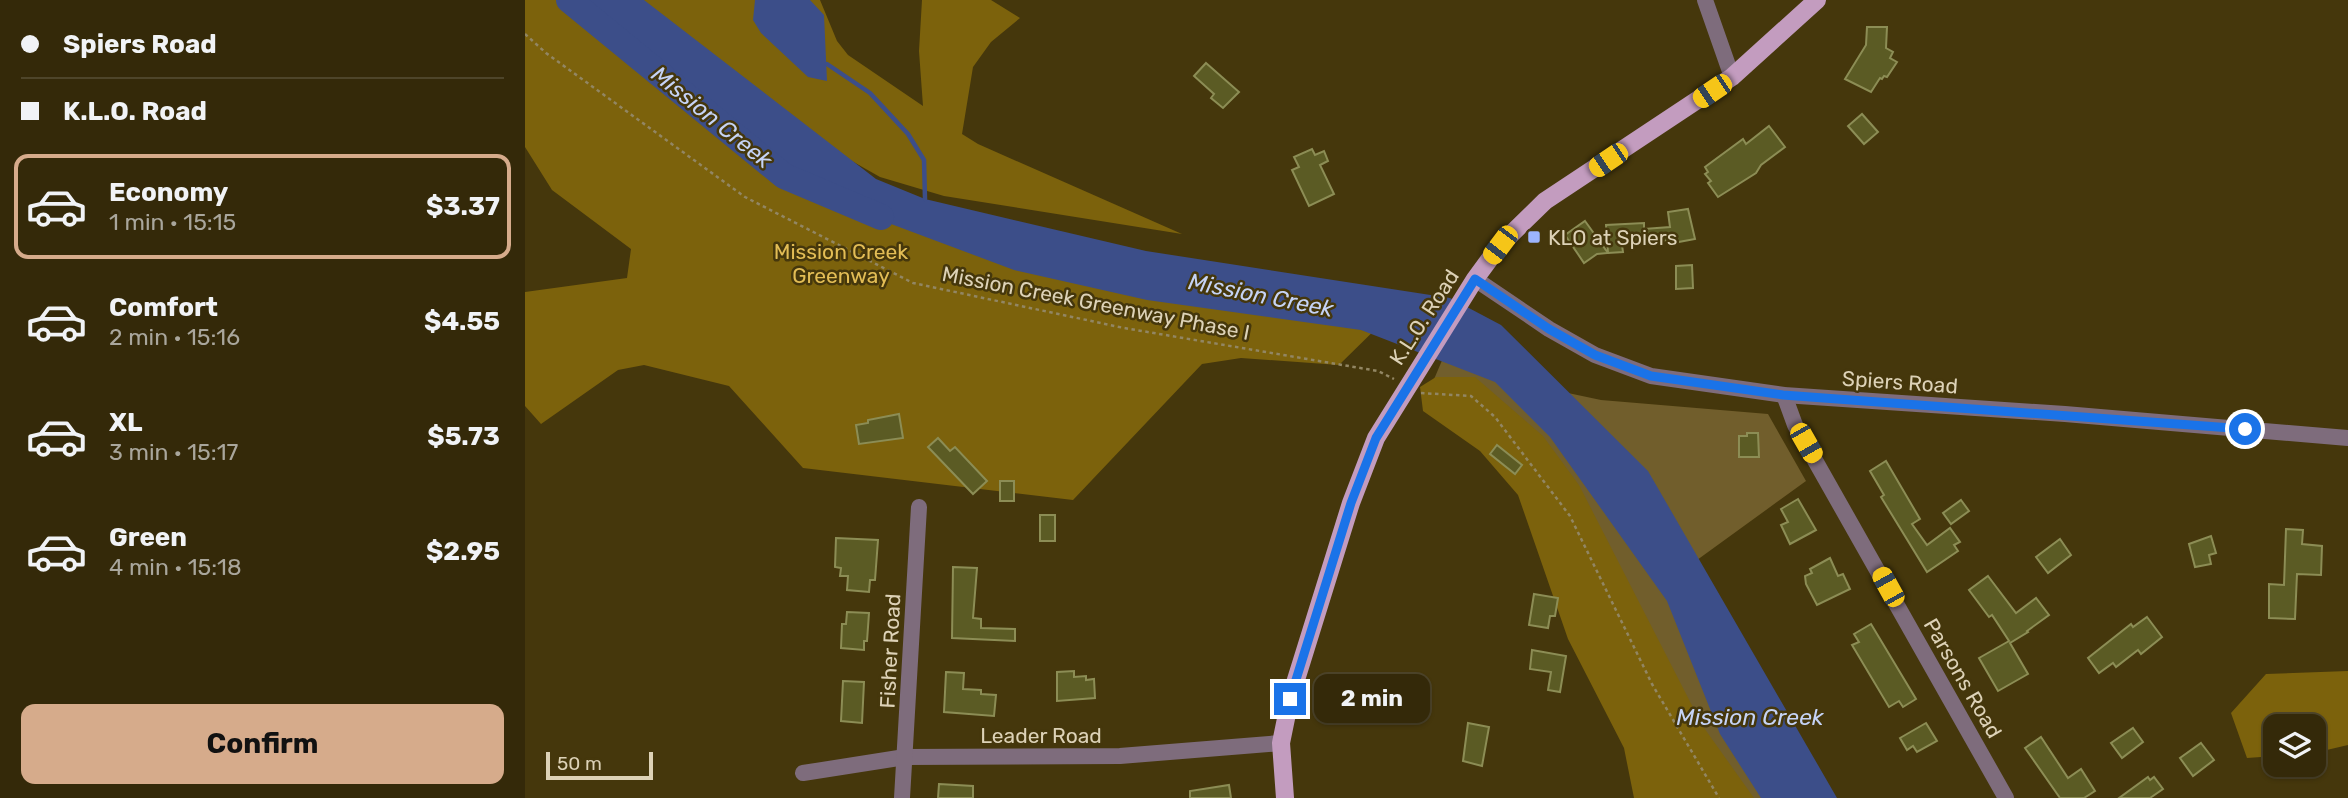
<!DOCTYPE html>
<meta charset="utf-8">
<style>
body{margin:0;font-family:Rubik,sans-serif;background:#3f3517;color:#f1f3f6;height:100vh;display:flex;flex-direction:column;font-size:26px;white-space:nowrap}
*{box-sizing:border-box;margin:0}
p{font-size:23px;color:#a9a69c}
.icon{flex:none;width:38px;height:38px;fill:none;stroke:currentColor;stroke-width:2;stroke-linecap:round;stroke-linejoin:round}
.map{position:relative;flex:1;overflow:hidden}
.details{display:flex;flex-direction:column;background:#342909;width:525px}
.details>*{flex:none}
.hud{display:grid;align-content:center;height:154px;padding:0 21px;background:#342909}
.fabs{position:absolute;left:1738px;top:714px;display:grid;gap:14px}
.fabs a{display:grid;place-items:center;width:63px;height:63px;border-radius:14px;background:#342909;box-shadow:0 2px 5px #0004,0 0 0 2px #4e452a;font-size:35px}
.scale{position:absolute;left:21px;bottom:18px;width:107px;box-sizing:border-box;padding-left:7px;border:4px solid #ddd2b7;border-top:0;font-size:19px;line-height:24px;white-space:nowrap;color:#ddd2b7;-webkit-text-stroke:5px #45370c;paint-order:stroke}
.end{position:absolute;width:32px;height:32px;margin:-16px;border:9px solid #1a73e8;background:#fff;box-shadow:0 0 0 4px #fff}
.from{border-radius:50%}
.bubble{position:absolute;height:49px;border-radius:14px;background:#342909;box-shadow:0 2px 5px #0004,0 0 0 2px #4e452a;font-size:23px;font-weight:700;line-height:49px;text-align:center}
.car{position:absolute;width:21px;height:42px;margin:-21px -10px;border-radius:9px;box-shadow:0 0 5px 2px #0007;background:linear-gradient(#f5c518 24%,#345 0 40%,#f5c518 0 76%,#345 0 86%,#f5c518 0)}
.hud b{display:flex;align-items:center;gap:24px;height:66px;font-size:26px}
.hud b+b{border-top:2px solid #4e452a}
.hud i{width:18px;height:18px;background:#f1f3f6}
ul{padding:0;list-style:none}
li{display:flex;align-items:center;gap:21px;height:105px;margin:0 14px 10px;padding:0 7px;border:4px solid transparent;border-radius:14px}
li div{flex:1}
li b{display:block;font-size:26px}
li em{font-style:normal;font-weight:700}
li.active{border-color:#d6ab8b}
li>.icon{width:63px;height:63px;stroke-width:1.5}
.action{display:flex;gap:14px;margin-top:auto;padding:14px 21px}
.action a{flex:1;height:80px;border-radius:14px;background:#d6ab8b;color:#111;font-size:28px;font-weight:700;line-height:80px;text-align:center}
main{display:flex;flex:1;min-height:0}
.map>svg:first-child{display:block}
.green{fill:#715e2c}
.forest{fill:#7c620c}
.water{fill:#3c4e89}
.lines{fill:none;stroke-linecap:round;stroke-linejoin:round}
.stream{stroke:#3c4e89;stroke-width:4.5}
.river{stroke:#3c4e89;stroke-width:26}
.building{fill:#5b5b24;stroke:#8c8d55;stroke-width:2}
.path{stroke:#928663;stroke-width:2.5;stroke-dasharray:3.5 3.5;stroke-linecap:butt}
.minor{stroke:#7e6c7c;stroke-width:16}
.major{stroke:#c39cbf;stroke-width:18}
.route{stroke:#1a73e8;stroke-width:9}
.poi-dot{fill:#9cb4fd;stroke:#45370c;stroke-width:2.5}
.labels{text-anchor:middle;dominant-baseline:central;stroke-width:5;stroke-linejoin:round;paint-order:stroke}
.poi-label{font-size:21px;fill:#ddd2b7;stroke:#45370c;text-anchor:start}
.park-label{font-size:21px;fill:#e3bd55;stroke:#45370c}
.street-label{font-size:21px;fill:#ddd2b7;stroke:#45370c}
.water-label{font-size:23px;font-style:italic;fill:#c5d3f6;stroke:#45370c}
</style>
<main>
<section class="details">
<div class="hud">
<b><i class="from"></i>Spiers Road</b>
<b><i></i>K.L.O. Road</b>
</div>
<ul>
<li class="active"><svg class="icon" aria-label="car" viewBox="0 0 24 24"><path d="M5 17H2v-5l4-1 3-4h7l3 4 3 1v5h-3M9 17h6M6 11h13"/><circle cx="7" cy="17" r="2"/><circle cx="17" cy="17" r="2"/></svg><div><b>Economy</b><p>1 min · 15:15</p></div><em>$3.37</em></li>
<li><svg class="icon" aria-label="car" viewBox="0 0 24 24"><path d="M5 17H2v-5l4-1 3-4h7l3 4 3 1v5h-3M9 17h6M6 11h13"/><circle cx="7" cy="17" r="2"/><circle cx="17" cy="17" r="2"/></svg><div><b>Comfort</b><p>2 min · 15:16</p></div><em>$4.55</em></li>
<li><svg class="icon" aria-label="car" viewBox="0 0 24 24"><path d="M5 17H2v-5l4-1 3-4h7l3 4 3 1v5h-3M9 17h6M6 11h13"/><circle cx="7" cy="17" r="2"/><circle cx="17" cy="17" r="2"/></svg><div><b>XL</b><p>3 min · 15:17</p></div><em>$5.73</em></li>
<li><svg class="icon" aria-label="car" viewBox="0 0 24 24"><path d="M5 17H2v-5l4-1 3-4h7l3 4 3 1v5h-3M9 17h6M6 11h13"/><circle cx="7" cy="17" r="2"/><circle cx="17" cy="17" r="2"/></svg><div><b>Green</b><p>4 min · 15:18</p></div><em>$2.95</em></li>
</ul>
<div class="action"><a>Confirm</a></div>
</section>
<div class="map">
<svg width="1823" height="798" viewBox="0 0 1823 798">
<rect width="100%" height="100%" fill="#45370c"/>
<polygon class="green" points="930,330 1043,393 1076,400 1243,414 1281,481 1150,576 1293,798 1193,798 1003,482 901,398"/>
<g class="forest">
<polygon points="0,0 34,0 187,121 319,192 867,313 814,365 716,358 677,364 548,500 278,468 204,386 119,365 93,370 16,424 0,406 0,292 102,278 106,249 27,190 0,147"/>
<polygon points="111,0 295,0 312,41 323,55 398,106 394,51 397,0 466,0 495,18 466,42 448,67 437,134 453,144 657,234 419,196 355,177 295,143"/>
<polygon points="911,377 950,377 1018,436 1054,485 1177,725 1229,798 1109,798 1099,748 1043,639 993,495 955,451 898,411 895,387"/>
<polygon points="1823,671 1823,745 1789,753 1788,726 1750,726 1750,756 1722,758 1706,713 1741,674"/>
</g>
<g class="water">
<polygon points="49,0 119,0 351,179 400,199 621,251 925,298 976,325 1123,471 1312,798 1236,798 1195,734 1142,601 1025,437 970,382 836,330 622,300 489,270 342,215 209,131 84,25"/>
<polygon points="230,0 285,0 299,15 302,81 283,77 236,33 228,20"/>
</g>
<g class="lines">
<polyline class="stream" points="302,64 345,93 383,134 399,160 400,199"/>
<polyline class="river" points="44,0 259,176 356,217"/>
</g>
<g class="building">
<polygon points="1342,27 1362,27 1361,48 1368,52 1365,58 1372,62 1362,77 1359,76 1357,79 1355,78 1346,92 1320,79 1341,45"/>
<polygon points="681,63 714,92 698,108 686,98 689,94 669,76"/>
<polygon points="1337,114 1353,132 1339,144 1323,126"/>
<polygon points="1244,126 1260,147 1236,165 1231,173 1193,197 1183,183 1186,181 1180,174 1183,172 1180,167 1218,139 1221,144"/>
<polygon points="787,149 790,155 799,151 803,161 795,165 809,194 784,206 767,170 774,167 769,157"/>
<polygon points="1163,209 1170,239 1148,243 1147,240 1097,245 1098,252 1083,253 1081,225 1119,223 1119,229 1145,227 1143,212"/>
<polygon points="1060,221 1083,253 1072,254 1059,263 1040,235"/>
<polygon points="1167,265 1168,288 1151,289 1151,266"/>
<polygon points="374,414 378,438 334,444 331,425 343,423 343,420"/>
<polygon points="1222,433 1233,433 1234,457 1214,457 1214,436 1222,436"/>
<polygon points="413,438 425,451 430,447 462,481 448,494 403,447"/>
<polygon points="972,445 997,465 990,474 965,454"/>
<polygon points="1361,461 1395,519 1387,524 1402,545 1425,528 1435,542 1429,545 1433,551 1402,572 1356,497 1359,495 1345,471"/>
<rect x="475" y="481" width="14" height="20"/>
<polygon points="1273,499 1291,530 1265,544 1256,525 1263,522 1256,509"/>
<polygon points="1436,500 1444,511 1426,524 1418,513"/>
<rect x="515" y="515" width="15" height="26"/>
<polygon points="1761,529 1778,530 1777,544 1797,546 1796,575 1772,574 1770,619 1744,618 1744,584 1759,585"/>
<polygon points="1686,536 1691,553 1684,555 1686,564 1670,567 1664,544"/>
<polygon points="311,538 353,540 350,580 345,580 344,592 322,590 323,576 315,576 316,568 310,567"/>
<polygon points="1535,539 1546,555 1523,573 1511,557"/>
<polygon points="1305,558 1313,576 1318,574 1325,589 1292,605 1281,584 1280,576 1287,573 1285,569"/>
<polygon points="428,567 452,568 448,618 456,619 456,628 490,629 490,641 427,638"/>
<polygon points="1463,576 1491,613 1511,598 1524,615 1502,631 1503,632 1485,643 1503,674 1473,691 1454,658 1484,641 1467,615 1464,617 1444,590"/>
<polygon points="1009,594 1033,598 1030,616 1025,616 1023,628 1004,625"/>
<polygon points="322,612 344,613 342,641 339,641 339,650 316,648 317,624 321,624"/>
<polygon points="1622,617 1637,637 1616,654 1613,650 1591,667 1588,663 1574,673 1563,658 1606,624 1608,627"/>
<polygon points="1346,624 1391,699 1378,707 1374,701 1364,707 1327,645 1334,642 1329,634"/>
<polygon points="1007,650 1041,656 1035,692 1023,690 1026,672 1005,669"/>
<polygon points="549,671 549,677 561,676 561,680 569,679 570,698 532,701 532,672"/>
<polygon points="421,672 439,673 438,689 456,690 456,694 471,695 469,716 419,712"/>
<polygon points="318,681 339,682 337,723 316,721"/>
<polygon points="943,723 964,727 957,766 938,761"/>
<polygon points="1401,723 1412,741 1392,752 1388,746 1382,750 1375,738"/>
<polygon points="1608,728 1618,742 1597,758 1586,743"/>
<polygon points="1516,737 1543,778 1556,769 1570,791 1559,798 1535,798 1500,748"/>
<polygon points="1676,743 1689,760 1668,776 1655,758"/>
<polygon points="1623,777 1625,780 1629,777 1638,789 1625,798 1594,798"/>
<polygon points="414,784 448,786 448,798 413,798"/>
<polygon points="704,785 706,798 665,798 665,791"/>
</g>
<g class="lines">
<g class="path">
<polyline points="0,34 21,53 220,197 388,283 599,328 853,371 869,379"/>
<polyline points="896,393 946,396 970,417 1045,516 1127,684 1194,798"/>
</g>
<g class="minor">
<polyline points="1180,0 1207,77"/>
<polyline points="950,279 1024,329 1070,355 1126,376 1259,395 1540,414 1823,438"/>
<polyline points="1259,395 1270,425 1481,798"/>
<polyline points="278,773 380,757 595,756 756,743"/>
<polyline points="377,798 394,507"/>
</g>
<polyline class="major" points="760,798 756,743 765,699 826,503 851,438 950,279 975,245 1020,201 1207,77 1292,0"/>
</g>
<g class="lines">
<polyline class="route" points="765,699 826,503 851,438 950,279 1024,329 1070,355 1126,376 1258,395 1720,429"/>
</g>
<rect class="poi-dot" x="1002" y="230" width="14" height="14" rx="3.5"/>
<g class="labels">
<g class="poi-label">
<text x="1023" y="237">KLO at Spiers</text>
</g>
<g class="park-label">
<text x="316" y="251">Mission Creek<tspan x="316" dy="24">Greenway</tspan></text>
</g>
<g class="street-label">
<text transform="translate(571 303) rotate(11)">Mission Creek Greenway Phase I</text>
<text transform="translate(899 317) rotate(-57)">K.L.O. Road</text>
<text transform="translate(1375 382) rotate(4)">Spiers Road</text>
<text transform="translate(365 651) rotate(-87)">Fisher Road</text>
<text transform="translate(1438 678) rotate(60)">Parsons Road</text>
<text x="516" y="735">Leader Road</text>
</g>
<g class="water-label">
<text transform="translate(187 117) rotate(39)">Mission Creek</text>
<text transform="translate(736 295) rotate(11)">Mission Creek</text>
<text x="1225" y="717">Mission Creek</text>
</g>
</g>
</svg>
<div class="fabs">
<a><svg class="icon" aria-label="layers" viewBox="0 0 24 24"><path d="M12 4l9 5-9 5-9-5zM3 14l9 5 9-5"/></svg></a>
</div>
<div class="scale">50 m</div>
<i class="end from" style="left:1720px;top:429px"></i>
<i class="end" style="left:765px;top:699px"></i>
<div class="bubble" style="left:789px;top:674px;width:116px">2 min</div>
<i class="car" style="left:1187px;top:91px;rotate:236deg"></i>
<i class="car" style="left:1083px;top:160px;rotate:236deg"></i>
<i class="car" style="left:975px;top:245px;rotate:217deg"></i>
<i class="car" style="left:1281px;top:443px;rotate:150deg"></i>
<i class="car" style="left:1363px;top:587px;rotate:331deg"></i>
</div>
</main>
